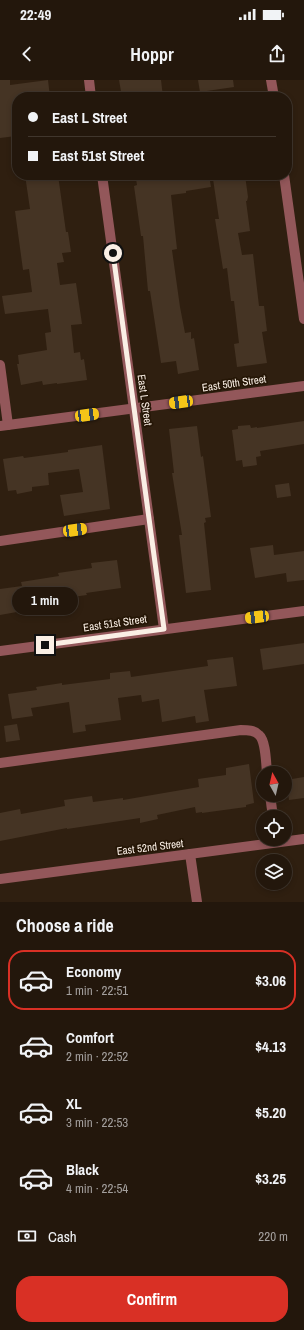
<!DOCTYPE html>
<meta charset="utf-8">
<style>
body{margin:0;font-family:"Archivo Narrow",sans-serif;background:#2f241a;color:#f1f3f6;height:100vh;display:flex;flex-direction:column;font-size:15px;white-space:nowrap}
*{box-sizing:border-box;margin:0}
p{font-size:13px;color:#a39f9d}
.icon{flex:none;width:22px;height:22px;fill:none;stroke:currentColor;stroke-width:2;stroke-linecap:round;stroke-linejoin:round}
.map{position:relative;height:822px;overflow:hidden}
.panel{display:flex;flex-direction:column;background:#23170c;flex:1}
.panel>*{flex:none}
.guide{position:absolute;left:12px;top:12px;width:280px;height:88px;border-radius:16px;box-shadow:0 2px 6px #0003,0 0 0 1px #40362d;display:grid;align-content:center;height:88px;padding:0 16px;background:#23170c}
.needle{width:26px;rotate:352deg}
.buttons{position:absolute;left:256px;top:686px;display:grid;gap:8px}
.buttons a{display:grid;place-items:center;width:36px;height:36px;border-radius:50%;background:#23170c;box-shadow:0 2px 6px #0003,0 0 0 1px #40362d;font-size:20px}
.end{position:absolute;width:18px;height:18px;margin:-9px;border:5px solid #faefe5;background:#111;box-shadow:0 0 0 2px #111}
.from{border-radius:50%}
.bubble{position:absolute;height:28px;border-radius:14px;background:#23170c;box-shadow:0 2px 6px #0003,0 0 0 1px #40362d;font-size:13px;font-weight:700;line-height:28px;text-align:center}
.car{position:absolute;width:12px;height:24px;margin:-12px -6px;border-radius:5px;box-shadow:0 0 3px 1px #0007;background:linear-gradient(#f5c518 24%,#345 0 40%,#f5c518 0 76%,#345 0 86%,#f5c518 0)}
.guide b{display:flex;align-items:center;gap:14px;height:38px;font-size:15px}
.guide b+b{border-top:1px solid #40362d}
.guide i{width:10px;height:10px;background:#f1f3f6}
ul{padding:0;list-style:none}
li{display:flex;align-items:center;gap:12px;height:60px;margin:0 8px 6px;padding:0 8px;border:2px solid transparent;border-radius:16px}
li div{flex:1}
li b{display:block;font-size:15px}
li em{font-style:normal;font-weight:700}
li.on{border-color:#d93025}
li>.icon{width:36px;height:36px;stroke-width:1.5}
h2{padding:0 16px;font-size:18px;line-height:48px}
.pay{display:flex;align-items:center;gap:10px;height:44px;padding:0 16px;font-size:15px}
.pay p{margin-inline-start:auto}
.primary-button{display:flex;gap:8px;margin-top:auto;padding:8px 16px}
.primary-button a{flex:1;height:46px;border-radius:16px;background:#d93025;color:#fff;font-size:16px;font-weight:700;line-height:46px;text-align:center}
.status{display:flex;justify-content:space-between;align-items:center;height:28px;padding:0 20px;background:#23170c;direction:ltr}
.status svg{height:11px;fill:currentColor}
header{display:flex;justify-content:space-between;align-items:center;height:52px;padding:0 16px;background:#23170c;font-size:18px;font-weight:700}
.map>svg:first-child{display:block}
.building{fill:#453424}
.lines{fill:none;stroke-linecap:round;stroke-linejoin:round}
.minor{stroke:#93575a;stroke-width:10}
.route{stroke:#faefe5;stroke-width:5}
.labels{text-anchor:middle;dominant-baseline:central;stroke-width:3.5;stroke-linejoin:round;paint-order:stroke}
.street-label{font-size:11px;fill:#faefe5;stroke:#251606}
</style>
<div class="status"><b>22:49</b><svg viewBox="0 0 49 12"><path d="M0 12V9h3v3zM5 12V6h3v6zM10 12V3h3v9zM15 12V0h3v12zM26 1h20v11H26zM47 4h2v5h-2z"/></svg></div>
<header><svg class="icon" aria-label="back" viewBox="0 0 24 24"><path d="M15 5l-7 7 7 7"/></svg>Hoppr<svg class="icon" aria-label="share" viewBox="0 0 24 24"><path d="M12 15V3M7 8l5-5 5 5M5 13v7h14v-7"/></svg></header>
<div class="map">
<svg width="304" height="822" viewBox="0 0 304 822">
<rect width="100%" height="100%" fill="#2f1f10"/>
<g class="building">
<polygon points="0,0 10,0 10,5 48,0 50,17 17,17 17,36 13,37 16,56 0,58"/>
<polygon points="119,0 161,0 163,17 122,17"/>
<polygon points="198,0 233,0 234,7 200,12"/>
<polygon points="25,95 58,95 66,152 68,152 71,172 62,173 64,182 57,183 60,205 76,203 82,244 71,245 74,273 80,272 81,280 84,279 87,300 57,304 57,303 43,305 42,301 21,305 17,284 19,284 18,275 47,270 45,253 51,252 48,229 5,234 2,216 32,212 29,189 23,190 15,131 30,129"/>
<polygon points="163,95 184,95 184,98 209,95 211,107 186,111 186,113 171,115 177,169 172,170 180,227 185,253 191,252 191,259 194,258 199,290 178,294 176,281 161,283 150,211 148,211 143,156 141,156 134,106 137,105 136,99"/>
<polygon points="239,95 245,95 248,117 247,121 246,121 250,151 238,153 242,175 253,174 259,226 264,226 267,251 262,252 267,283 237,287 234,264 239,263 234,221 231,221 227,188 223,189 215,139 219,139 213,99"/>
<polygon points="304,341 304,364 260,371 261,376 256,377 257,385 243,387 242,380 236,381 232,350 238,349 238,346 250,345 251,348 257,347 257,348"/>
<polygon points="197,346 201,377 203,376 211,437 205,438 206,442 204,443 211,510 186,513 179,455 182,455 172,393 174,393 169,349"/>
<polygon points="102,365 110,429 64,436 60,415 83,412 79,389 48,393 49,405 32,407 32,411 17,414 16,410 8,411 3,379 23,376 24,378 68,372 68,370"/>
<polygon points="289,403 291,416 277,418 275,405"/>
<polygon points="273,465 274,475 304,471 304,500 287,502 286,493 255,498 250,468"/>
<polygon points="117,480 121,508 86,513 87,515 51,520 52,525 45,527 0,535 0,509 22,506 21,502 59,496 58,493 92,488 91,483"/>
<polygon points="304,563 304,584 263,590 260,569"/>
<polygon points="233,577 237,606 204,610 209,641 196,643 195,636 162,642 159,619 142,622 141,615 118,618 121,640 85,645 86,651 73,653 69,622 31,628 33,636 12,639 8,614 37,610 36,607 62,603 62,605 110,599 110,593 130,591 131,597 208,586 207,580"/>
<polygon points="17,644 20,660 6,662 4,646"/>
<polygon points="249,684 254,723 246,725 246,727 202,733 202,732 196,733 195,727 157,735 158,739 140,743 140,738 67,749 67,748 0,761 0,733 20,729 21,734 65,726 64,720 92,716 93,722 123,718 123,720 199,707 198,699 226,695 226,688"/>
<polygon points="304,697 304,718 289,720 286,700"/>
</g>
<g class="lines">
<g class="minor">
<polyline points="89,0 91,17"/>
<polyline points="271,0 274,17"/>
<polyline points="102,95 164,549"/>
<polyline points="284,95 304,239"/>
<polyline points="0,285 8,345"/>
<polyline points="0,346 304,306"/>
<polyline points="0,461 149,439"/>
<polyline points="0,571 304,531"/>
<path d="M0,683L241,650C247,650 255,650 259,655C266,661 266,684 267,693"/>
<polyline points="270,715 273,737"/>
<polyline points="190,774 197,822"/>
<polyline points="0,799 304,759"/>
</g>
</g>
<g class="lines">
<polyline class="route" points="45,565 164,549 113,173"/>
</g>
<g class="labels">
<g class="street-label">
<text transform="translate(234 303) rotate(-8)">East 50th Street</text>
<text transform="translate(145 320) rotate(82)">East L Street</text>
<text transform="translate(115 543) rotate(-8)">East 51st Street</text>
<text transform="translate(150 767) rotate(-7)">East 52nd Street</text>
</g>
</g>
</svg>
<div class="buttons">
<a><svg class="needle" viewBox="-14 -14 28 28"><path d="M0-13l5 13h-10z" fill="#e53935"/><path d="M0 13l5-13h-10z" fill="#a39f9d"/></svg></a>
<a><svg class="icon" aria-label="locate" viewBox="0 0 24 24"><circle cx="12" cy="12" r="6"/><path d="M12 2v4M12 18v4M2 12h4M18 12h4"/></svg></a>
<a><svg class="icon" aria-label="layers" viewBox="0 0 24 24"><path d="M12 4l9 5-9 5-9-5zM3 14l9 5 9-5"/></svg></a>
</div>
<i class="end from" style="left:113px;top:173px"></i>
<i class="end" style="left:45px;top:565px"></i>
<div class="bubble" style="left:12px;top:507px;width:66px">1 min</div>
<i class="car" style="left:181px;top:322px;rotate:262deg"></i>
<i class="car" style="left:87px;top:335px;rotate:82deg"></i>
<i class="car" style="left:75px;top:450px;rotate:82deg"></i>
<i class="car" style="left:257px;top:537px;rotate:263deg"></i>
<div class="guide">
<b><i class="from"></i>East L Street</b>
<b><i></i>East 51st Street</b>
</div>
</div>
<section class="panel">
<h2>Choose a ride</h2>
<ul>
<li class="on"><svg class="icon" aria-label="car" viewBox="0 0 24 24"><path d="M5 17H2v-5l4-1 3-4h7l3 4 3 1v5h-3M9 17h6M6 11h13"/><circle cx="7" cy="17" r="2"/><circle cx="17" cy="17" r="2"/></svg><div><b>Economy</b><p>1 min · 22:51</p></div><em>$3.06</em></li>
<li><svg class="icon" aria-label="car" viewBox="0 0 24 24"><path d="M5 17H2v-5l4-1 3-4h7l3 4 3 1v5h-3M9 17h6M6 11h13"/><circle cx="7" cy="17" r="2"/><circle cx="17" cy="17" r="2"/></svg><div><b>Comfort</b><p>2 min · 22:52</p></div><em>$4.13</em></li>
<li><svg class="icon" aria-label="car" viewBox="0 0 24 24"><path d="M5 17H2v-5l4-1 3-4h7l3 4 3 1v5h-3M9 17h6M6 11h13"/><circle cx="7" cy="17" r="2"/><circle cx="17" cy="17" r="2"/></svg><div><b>XL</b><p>3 min · 22:53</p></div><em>$5.20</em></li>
<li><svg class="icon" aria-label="car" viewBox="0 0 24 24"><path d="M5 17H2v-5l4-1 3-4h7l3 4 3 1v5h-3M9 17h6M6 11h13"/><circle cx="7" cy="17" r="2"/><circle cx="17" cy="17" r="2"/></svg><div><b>Black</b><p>4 min · 22:54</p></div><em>$3.25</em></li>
</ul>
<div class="pay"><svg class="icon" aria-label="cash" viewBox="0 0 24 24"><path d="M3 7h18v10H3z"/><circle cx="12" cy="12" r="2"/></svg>Cash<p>220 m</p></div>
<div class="primary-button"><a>Confirm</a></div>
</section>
